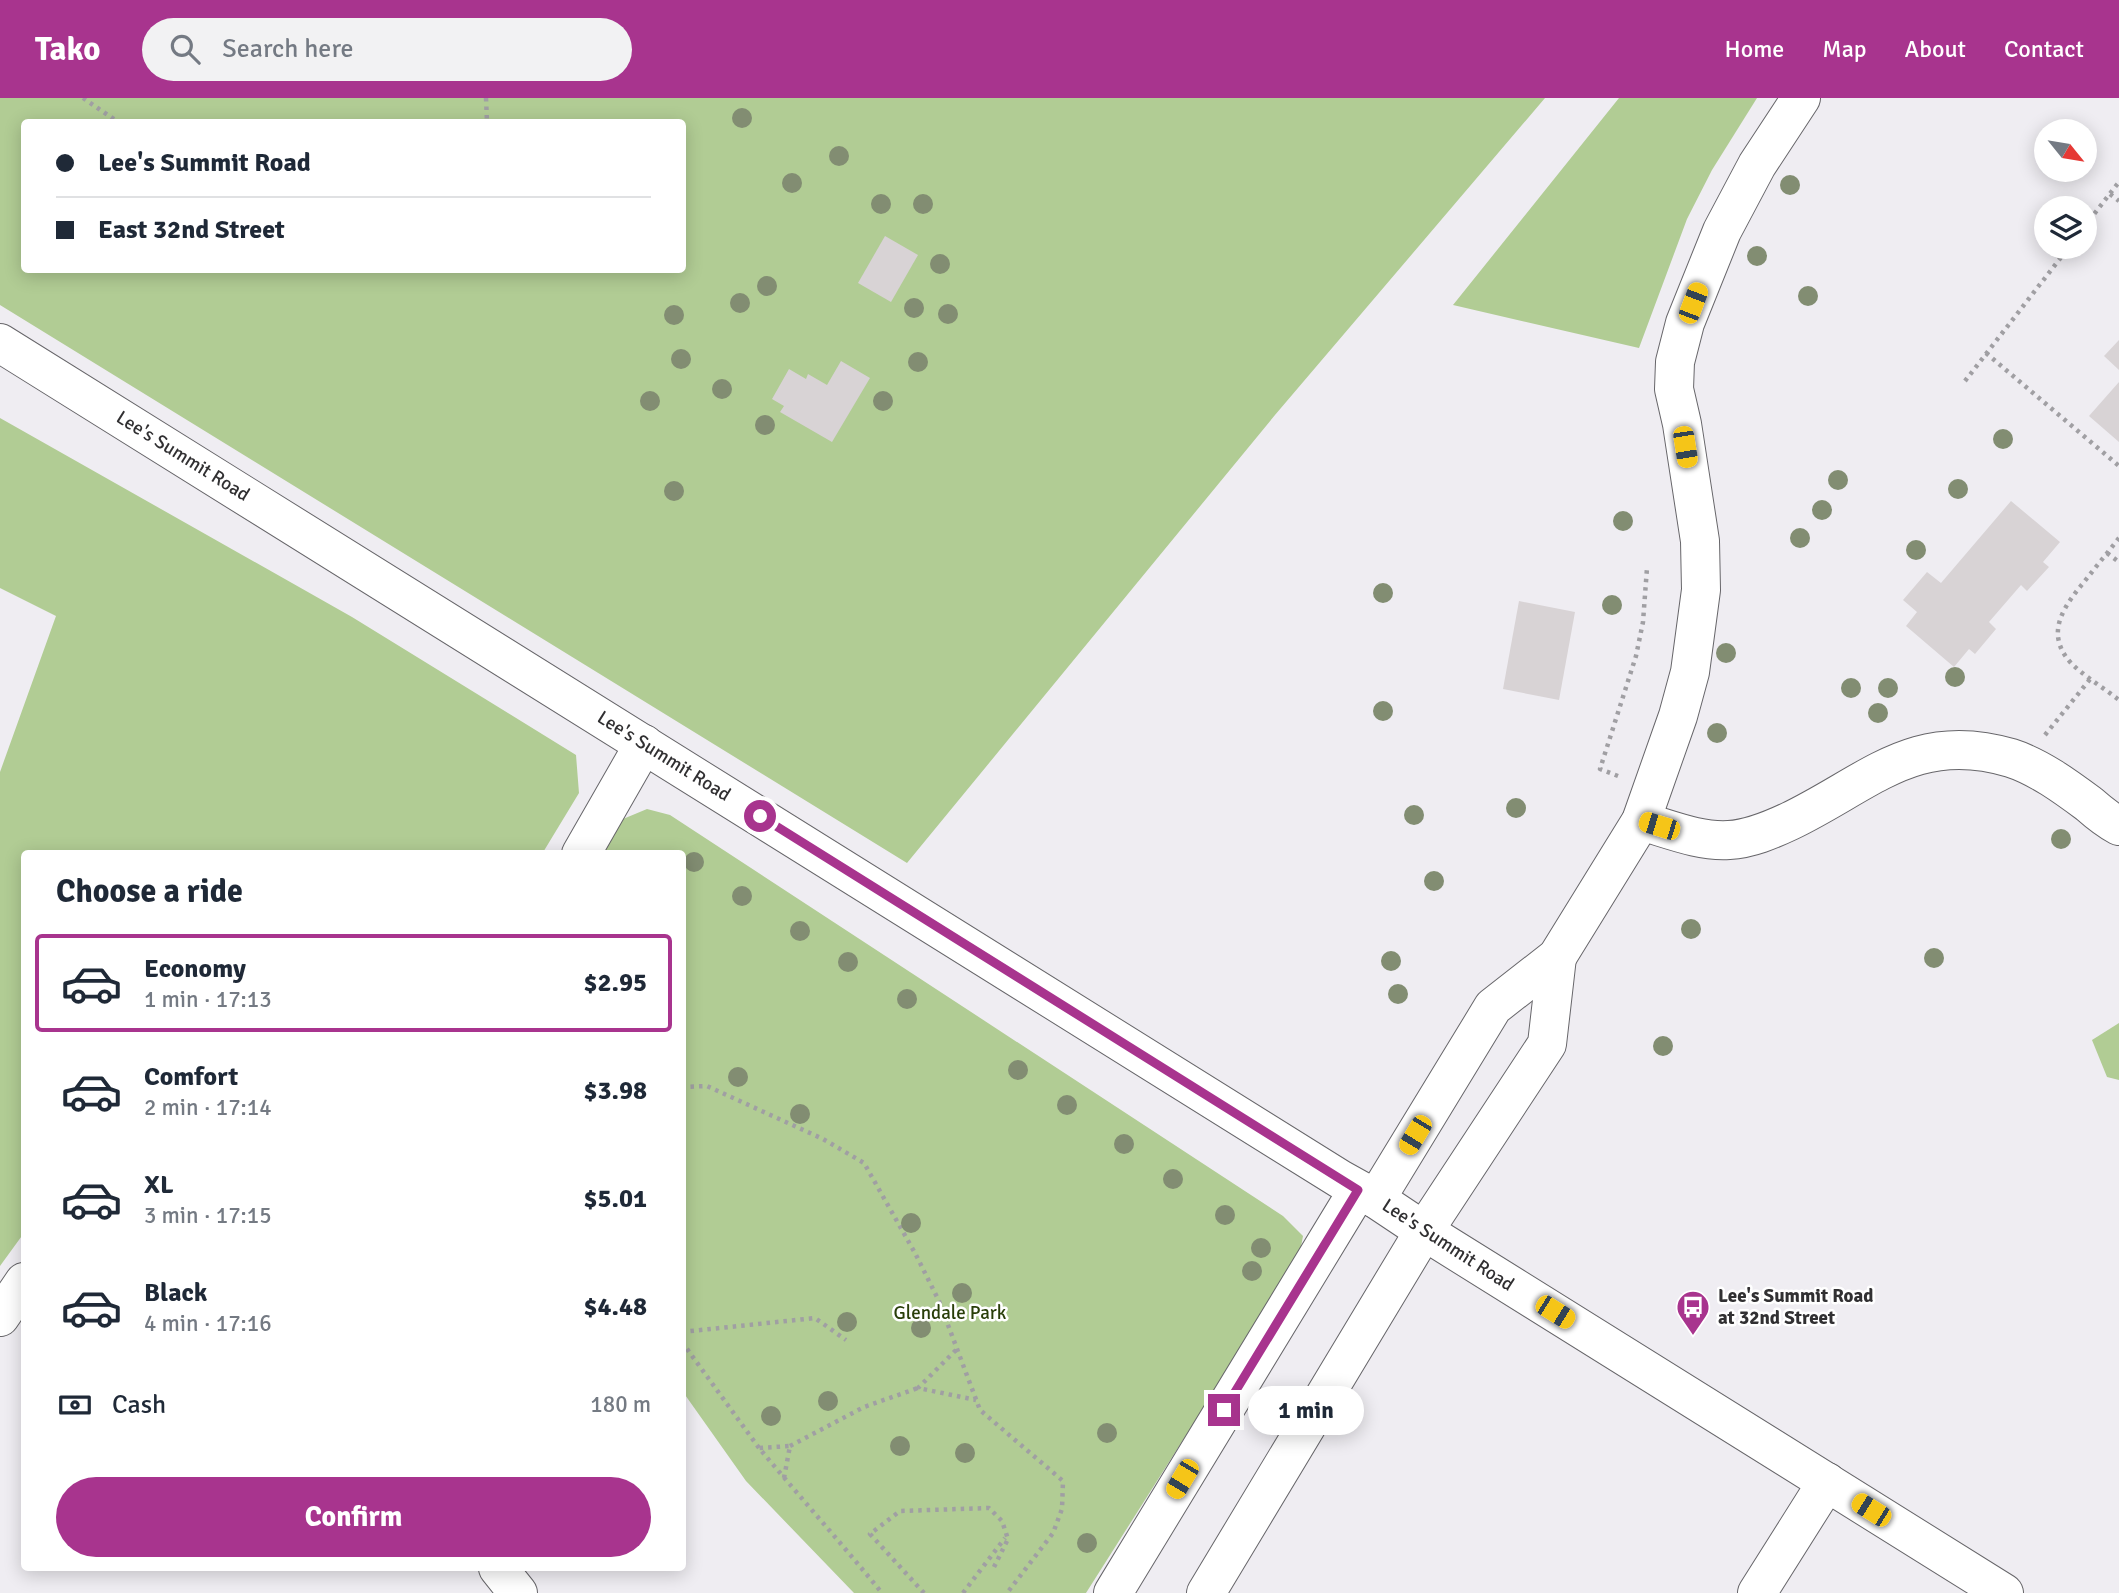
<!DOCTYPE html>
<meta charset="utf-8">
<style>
body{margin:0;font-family:Signika,sans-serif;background:#f2f2f3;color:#1f2937;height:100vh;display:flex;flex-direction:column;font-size:26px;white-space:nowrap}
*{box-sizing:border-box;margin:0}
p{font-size:23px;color:#747a83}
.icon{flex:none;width:38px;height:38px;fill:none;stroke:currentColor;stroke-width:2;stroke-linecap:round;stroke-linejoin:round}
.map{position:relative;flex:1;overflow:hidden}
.panel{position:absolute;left:21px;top:752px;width:665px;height:721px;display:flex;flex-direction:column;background:#fff;border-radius:7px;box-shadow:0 4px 18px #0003}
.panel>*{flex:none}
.banner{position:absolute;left:21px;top:21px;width:665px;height:154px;border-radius:7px;box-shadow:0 4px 18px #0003;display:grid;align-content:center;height:154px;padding:0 35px;background:#fff}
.needle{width:46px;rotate:120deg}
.tools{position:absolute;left:2034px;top:21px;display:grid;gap:14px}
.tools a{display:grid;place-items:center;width:63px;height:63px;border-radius:50%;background:#fff;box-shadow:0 4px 18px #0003;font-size:35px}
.end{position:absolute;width:32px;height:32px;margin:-16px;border:9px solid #a8348e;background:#fff;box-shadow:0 0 0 4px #fff}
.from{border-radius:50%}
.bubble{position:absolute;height:49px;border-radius:24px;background:#fff;box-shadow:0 4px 18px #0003;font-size:23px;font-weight:700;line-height:49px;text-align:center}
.car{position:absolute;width:21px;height:42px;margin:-21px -10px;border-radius:9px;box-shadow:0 0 5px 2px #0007;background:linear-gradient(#f5c518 24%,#345 0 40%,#f5c518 0 76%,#345 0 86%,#f5c518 0)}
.banner b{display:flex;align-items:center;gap:24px;height:66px;font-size:26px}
.banner b+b{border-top:2px solid #e0e1e3}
.banner i{width:18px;height:18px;background:#1f2937}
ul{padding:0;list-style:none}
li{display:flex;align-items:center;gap:21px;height:98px;margin:0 14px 10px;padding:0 21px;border:4px solid transparent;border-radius:7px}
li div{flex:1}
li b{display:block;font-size:26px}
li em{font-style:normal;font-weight:700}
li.active{border-color:#a8348e}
li>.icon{width:63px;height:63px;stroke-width:1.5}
h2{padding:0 35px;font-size:32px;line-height:84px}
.pay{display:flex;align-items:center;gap:18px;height:77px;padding:0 35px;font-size:26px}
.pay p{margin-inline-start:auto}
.action{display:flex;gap:14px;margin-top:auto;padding:14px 35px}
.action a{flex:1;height:80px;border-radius:42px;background:#a8348e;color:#fff;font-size:28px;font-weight:700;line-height:80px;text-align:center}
header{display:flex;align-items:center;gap:42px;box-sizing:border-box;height:98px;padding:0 35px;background:#a8348e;color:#fff}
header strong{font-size:33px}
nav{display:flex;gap:38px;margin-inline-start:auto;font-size:24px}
.search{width:490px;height:63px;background:#f2f2f3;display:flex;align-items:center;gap:18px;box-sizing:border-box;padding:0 24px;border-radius:38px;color:#747a83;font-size:26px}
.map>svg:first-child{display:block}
.green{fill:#b1cc94;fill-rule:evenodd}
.building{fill:#d8d3d5}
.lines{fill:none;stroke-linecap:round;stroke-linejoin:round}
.minor-casing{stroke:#67666a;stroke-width:40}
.major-casing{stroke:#67666a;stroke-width:40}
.path{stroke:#a09fa3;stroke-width:4.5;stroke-dasharray:3.5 5;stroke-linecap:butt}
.minor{stroke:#fff;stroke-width:38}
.major{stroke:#fff;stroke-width:38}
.tree{fill:#828d72}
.route{stroke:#a8348e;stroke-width:9}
.labels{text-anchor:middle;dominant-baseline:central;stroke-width:5;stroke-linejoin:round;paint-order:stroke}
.street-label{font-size:19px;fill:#313032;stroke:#fff}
.poi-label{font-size:19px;font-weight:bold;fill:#313032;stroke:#fff;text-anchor:start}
.park-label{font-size:19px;fill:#293e09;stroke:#fff}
</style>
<header>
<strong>Tako</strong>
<div class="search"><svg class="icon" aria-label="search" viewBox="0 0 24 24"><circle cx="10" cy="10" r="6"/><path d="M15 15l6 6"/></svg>Search here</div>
<nav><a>Home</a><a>Map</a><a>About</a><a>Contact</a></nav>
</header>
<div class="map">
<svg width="2119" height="1495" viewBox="0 0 2119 1495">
<rect width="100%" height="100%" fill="#efedf2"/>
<g class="green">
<path d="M0,0H1545L1275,317L907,765L0,207ZM24,24H682V172H24Z"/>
<polygon points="1619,0 1757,0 1712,72 1687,121 1639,250 1453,207"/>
<polygon points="0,320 352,519 576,657 579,695 542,756 24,756 24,1135 0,1168 0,674 56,518 0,490"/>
<polygon points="647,711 670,717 1283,1118 1303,1138 1299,1159 1086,1495 854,1495 746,1383 683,1294 682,756 602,756 623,721"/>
<polygon points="2119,925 2119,982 2107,979 2092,942"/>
</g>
<g class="building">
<polygon points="885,138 918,157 891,204 858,185"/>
<polygon points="2119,242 2119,272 2104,258"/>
<polygon points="841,263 870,280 832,344 780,314 784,308 772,301 789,271 806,281 808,276 827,287"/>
<polygon points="2119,284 2119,344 2089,318"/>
<polygon points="2011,403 2060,444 2043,464 2049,469 2027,493 2021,487 1989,524 1996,531 1975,556 1969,551 1954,569 1906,528 1917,514 1903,502 1927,474 1941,485"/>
<polygon points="1519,503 1575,514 1559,602 1503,591"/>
</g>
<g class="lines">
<defs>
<g id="minor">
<path d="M1641,723C1669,731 1700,744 1729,742C1750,741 1771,732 1790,723C1869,685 1915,631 2011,660C2039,669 2066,689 2089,706C2098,714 2108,722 2119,728"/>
<polyline points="581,756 644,646"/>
<polyline points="1376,1101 1493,909 1557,859 1641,723 1678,618 1690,574 1701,492 1700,443 1682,326 1674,291 1675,264 1685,225 1722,133 1757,67 1801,0"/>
<polyline points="0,1219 24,1184"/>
<polyline points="498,1470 518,1495"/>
<polyline points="1113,1495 1358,1092"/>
<polyline points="1206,1495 1424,1133 1547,946 1557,859"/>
<polyline points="1757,1495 1827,1384"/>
</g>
<polyline id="major" points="0,245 1340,1081 1376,1101 1424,1133 2004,1495"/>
</defs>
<use href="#minor" class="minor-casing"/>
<use href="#major" class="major-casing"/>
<g class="path">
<polyline points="83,0 118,24"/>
<polyline points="486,0 487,24"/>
<polyline points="2110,96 2119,103"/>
<polyline points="2084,129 2119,84"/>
<polyline points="1986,255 2119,368"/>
<polyline points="1965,283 2069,149"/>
<path d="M2119,440C2109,453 2098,466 2088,479C2067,505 2042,533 2071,565C2085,579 2104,590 2119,602"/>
<polyline points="2107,455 2119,464"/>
<polyline points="2045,637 2091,580"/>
<polyline points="1618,678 1600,671 1636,558 1643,524 1647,470"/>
<polyline points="682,989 707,988 823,1041 864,1065 915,1155 939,1203 980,1312 1063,1383 1062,1411 1053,1435 1007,1495"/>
<polyline points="682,1234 815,1220 846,1242"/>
<polyline points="682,1244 759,1350"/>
<polyline points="956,1252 918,1290 976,1302"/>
<polyline points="790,1348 864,1309 918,1290"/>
<path d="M784,1380L790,1348L759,1350C800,1399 842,1446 882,1495"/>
<polyline points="924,1495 870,1436 900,1413 989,1410 1002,1423 1008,1441 994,1469"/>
<polyline points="963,1495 1005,1440"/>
</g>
<use href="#minor" class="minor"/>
<use href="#major" class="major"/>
</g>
<g class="tree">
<circle cx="742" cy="20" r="10"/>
<circle cx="839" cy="58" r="10"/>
<circle cx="792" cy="85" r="10"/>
<circle cx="1790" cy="87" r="10"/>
<circle cx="881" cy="106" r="10"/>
<circle cx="923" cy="106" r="10"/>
<circle cx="1757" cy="158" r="10"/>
<circle cx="940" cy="166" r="10"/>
<circle cx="767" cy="188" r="10"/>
<circle cx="1808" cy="198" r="10"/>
<circle cx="740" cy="205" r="10"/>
<circle cx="914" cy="210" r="10"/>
<circle cx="948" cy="216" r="10"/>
<circle cx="674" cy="217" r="10"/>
<circle cx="681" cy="261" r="10"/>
<circle cx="918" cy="264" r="10"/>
<circle cx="722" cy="291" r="10"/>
<circle cx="650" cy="303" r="10"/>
<circle cx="883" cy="303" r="10"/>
<circle cx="765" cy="327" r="10"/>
<circle cx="2003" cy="341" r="10"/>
<circle cx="1838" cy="382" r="10"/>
<circle cx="1958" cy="391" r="10"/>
<circle cx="674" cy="393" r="10"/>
<circle cx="1822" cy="412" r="10"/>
<circle cx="1623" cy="423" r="10"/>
<circle cx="1800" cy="440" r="10"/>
<circle cx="1916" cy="452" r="10"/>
<circle cx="1383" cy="495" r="10"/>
<circle cx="1612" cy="507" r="10"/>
<circle cx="1726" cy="555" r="10"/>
<circle cx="1955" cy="579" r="10"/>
<circle cx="1851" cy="590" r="10"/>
<circle cx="1888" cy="590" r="10"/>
<circle cx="1383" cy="613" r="10"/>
<circle cx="1878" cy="615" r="10"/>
<circle cx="1717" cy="635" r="10"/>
<circle cx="1516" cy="710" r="10"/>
<circle cx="1414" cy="717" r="10"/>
<circle cx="2061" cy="741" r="10"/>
<circle cx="694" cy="764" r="10"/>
<circle cx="1434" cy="783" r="10"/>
<circle cx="742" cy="798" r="10"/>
<circle cx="1691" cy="831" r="10"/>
<circle cx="800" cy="833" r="10"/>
<circle cx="1934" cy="860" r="10"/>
<circle cx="1391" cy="863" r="10"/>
<circle cx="848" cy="864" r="10"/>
<circle cx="1398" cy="896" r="10"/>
<circle cx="907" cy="901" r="10"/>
<circle cx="1663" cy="948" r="10"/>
<circle cx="1018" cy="972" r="10"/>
<circle cx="738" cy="979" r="10"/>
<circle cx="1067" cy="1007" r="10"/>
<circle cx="800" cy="1016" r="10"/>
<circle cx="1124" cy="1046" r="10"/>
<circle cx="1173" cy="1081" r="10"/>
<circle cx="1225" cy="1117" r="10"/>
<circle cx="911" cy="1125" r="10"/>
<circle cx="1261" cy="1150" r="10"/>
<circle cx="1252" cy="1173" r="10"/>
<circle cx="962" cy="1195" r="10"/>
<circle cx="847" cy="1224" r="10"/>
<circle cx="921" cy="1230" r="10"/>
<circle cx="828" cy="1303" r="10"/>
<circle cx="771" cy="1318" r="10"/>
<circle cx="1107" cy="1335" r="10"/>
<circle cx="900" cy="1348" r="10"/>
<circle cx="965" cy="1355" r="10"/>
<circle cx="1087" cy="1445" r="10"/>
</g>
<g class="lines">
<polyline class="route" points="760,718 1358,1092 1224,1312"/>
</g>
<defs>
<symbol id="bus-pin" viewBox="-11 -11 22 30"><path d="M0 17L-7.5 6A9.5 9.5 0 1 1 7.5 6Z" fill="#a8348e" stroke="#fff"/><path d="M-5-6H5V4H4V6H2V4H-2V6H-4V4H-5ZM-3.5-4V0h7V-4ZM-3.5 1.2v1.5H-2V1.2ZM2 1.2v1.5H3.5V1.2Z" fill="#fff"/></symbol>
</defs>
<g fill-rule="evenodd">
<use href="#bus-pin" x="1674" y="1190" width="38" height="52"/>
</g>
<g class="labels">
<g class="street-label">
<text transform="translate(183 358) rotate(32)">Lee's Summit Road</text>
<text transform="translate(664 658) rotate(32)">Lee's Summit Road</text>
<text transform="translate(1448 1147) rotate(33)">Lee's Summit Road</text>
</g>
<g class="poi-label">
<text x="1718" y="1198">Lee's Summit Road<tspan x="1718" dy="22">at 32nd Street</tspan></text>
</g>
<g class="park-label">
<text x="950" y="1215">Glendale Park</text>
</g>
</g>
</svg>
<div class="tools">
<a><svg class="needle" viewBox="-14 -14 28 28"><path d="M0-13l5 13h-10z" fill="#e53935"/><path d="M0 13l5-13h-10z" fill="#747a83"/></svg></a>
<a><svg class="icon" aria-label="layers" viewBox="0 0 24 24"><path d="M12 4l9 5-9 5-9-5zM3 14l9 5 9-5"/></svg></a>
</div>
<i class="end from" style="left:760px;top:718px"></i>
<i class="end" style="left:1224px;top:1312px"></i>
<div class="bubble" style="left:1248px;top:1288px;width:116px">1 min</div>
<i class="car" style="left:1693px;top:205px;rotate:21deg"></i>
<i class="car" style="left:1685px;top:349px;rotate:171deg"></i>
<i class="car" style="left:1659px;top:728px;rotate:287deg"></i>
<i class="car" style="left:1415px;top:1037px;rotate:211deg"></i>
<i class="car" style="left:1555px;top:1214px;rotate:122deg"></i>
<i class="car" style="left:1182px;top:1381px;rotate:211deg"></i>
<i class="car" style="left:1871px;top:1412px;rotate:302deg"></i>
<div class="banner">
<b><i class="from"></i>Lee's Summit Road</b>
<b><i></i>East 32nd Street</b>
</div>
<section class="panel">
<h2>Choose a ride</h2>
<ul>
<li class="active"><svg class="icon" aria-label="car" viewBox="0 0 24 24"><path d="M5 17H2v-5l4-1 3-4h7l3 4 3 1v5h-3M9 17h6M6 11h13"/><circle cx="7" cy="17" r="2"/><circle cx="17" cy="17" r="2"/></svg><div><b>Economy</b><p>1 min · 17:13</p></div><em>$2.95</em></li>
<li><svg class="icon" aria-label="car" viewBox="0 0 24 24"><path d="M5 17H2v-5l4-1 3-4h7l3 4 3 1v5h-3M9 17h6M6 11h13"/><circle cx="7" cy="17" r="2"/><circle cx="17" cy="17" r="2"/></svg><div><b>Comfort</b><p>2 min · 17:14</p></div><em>$3.98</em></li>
<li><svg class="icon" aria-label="car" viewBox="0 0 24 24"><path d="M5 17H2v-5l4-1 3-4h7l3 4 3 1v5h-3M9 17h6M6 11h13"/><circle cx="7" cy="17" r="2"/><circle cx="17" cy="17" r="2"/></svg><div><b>XL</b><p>3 min · 17:15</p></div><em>$5.01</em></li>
<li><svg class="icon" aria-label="car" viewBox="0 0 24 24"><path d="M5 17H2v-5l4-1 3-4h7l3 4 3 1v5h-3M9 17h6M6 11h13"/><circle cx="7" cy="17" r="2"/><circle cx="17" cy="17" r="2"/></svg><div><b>Black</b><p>4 min · 17:16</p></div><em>$4.48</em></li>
</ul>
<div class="pay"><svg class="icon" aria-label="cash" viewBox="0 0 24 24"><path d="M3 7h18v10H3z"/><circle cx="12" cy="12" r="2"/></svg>Cash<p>180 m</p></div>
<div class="action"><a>Confirm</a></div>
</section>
</div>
